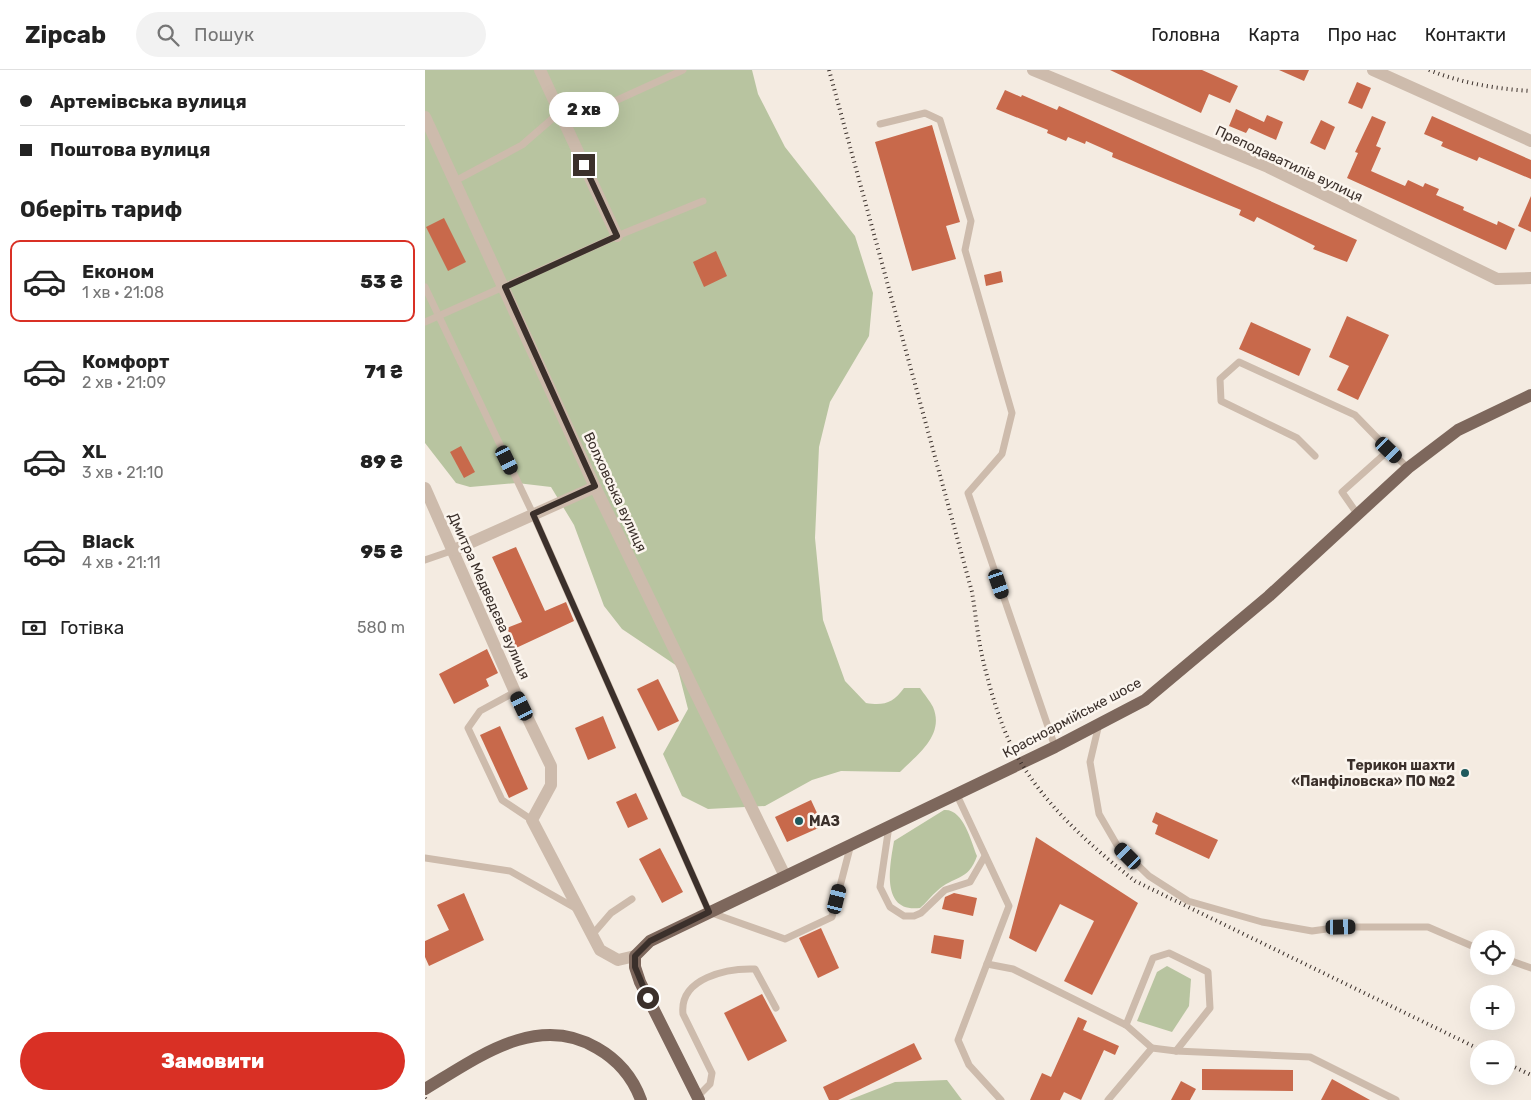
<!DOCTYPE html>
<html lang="uk">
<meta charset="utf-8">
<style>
body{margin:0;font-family:Rubik,sans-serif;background:#f2f2f2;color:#222;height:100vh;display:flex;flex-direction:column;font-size:19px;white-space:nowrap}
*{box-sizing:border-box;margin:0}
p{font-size:16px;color:#767676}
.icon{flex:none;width:28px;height:28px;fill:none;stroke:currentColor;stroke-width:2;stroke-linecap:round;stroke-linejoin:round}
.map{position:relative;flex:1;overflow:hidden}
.side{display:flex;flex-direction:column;background:#fff;width:425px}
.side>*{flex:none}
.top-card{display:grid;align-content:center;height:110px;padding:0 20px;background:#fff}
.controls{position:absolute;left:1045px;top:860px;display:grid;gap:10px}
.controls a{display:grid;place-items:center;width:45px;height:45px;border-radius:50%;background:#fff;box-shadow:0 5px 20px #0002;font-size:25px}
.end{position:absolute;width:22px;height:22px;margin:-11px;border:6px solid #3b302b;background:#fff;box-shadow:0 0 0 2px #fff}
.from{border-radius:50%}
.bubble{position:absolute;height:35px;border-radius:18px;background:#fff;box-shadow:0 5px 20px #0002;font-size:16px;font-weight:800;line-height:35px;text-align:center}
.car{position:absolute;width:15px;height:30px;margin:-15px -8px;border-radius:6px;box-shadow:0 0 4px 1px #0007;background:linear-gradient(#222 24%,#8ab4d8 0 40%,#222 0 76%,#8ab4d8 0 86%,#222 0)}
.top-card b{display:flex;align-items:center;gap:18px;height:48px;font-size:19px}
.top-card b+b{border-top:1px solid #e0e0e0}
.top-card i{width:12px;height:12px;background:#222}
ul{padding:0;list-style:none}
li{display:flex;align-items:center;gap:15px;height:82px;margin:0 10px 8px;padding:0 10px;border:2px solid transparent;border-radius:10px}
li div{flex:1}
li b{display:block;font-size:19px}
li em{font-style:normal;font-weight:800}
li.on{border-color:#d93025}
li>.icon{width:45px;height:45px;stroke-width:1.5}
h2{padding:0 20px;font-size:22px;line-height:60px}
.pay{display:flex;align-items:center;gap:12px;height:55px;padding:0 20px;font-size:19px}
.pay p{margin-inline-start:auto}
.action{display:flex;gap:10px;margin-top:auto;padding:10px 20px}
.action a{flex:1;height:58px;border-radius:30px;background:#d93025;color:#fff;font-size:20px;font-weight:800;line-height:58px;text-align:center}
header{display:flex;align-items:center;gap:30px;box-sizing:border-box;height:70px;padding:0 25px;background:#fff;border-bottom:1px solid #e0e0e0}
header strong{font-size:24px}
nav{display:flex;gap:28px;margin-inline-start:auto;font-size:18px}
.search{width:350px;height:45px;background:#f2f2f2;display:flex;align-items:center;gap:12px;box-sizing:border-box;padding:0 18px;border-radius:28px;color:#767676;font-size:19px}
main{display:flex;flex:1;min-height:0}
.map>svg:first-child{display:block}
.green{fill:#b8c4a0}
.building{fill:#c8694b}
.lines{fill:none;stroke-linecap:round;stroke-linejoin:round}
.lane{stroke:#cdbbac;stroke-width:7}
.street{stroke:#cdbbac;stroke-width:12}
.primary{stroke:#7d675c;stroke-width:12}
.rail{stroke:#3b302b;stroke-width:4;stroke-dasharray:1 4;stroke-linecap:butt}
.route{stroke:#3b302b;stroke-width:6}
.poi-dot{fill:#1f5a5e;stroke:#fbf5ee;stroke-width:2}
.labels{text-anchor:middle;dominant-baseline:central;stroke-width:5;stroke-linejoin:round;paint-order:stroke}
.street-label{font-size:14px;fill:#3b302b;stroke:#fbf5ee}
.poi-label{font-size:14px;font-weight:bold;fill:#3b302b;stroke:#fbf5ee;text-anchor:end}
</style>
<header>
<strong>Zipcab</strong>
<div class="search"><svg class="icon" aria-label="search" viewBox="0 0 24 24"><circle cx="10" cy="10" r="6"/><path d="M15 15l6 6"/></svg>Пошук</div>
<nav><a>Головна</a><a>Карта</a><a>Про нас</a><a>Контакти</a></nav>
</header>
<main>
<section class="side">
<div class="top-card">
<b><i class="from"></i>Артемівська вулиця</b>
<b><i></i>Поштова вулиця</b>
</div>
<h2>Оберіть тариф</h2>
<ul>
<li class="on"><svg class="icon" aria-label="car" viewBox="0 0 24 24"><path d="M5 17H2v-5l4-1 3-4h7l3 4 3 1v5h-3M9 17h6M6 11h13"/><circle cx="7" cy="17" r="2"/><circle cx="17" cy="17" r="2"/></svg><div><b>Економ</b><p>1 хв · 21:08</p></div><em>53 ₴</em></li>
<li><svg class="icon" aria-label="car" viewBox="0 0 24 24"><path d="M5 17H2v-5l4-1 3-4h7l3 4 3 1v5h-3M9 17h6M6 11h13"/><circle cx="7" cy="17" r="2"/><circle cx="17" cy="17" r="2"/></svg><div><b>Комфорт</b><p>2 хв · 21:09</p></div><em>71 ₴</em></li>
<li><svg class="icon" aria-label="car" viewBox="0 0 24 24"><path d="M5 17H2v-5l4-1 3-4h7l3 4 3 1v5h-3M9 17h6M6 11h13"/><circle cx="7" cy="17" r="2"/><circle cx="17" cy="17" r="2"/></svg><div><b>XL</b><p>3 хв · 21:10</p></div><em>89 ₴</em></li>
<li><svg class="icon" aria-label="car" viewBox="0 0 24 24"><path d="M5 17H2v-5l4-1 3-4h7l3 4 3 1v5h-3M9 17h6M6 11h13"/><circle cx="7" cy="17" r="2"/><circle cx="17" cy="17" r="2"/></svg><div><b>Black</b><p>4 хв · 21:11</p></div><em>95 ₴</em></li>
</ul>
<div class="pay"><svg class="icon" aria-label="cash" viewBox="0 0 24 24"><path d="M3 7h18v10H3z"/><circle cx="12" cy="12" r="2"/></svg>Готівка<p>580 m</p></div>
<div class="action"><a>Замовити</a></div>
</section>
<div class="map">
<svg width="1106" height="1030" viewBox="0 0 1106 1030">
<rect width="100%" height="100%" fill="#f4ebe1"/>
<g class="green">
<path d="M0,0H327L333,24L360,77L430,166L448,223L444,266L405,332L394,377L390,468L398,550L420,611L441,633C459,636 468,633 479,618H495C499,624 505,631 508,637C520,665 492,685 475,702L416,701L387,710L340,736L283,739L257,726L238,684L263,639L252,596L197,559L179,536L149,455L126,417L92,413L45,417L31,413L0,373Z"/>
<path d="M519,740C538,738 546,771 552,786C543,812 529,805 512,821C506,826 501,833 495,838C455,843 465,795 469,771Z"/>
<polygon points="742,896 766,909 764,936 747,962 712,951 732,902"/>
<polygon points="522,1010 537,1030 424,1030 470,1012"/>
</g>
<g class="building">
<polygon points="685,0 777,0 813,16 805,33 784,24 776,43"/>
<polygon points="854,0 884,0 879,11"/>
<polygon points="932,12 946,18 937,39 923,33"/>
<polygon points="580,20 596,27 597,25 632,40 634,36 932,170 922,192 888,179 890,176 832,147 829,152 814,145 816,140 687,87 688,83 661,71 660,74 643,67 641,71 622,63 623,60 571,39"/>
<polygon points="811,39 839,52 842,45 858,52 851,70 824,58 821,63 804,56"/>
<polygon points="947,46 961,52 951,76 956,78 946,101 980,116 983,110 998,117 1000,113 1014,119 1011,125 1039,137 1038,140 1072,155 1073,151 1090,159 1081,180 922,108 933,83 930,82"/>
<polygon points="1007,46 1106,90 1106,109 1054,87 1052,91 1016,76 1018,72 999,64"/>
<polygon points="896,50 910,57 900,80 885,73"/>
<polygon points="507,55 535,152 521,156 531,189 487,201 450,72"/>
<polygon points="1106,126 1106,162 1093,156"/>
<polygon points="19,148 41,192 23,201 1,157"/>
<polygon points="291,181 302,206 279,217 268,192"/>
<polygon points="576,201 578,212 561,216 559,205"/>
<polygon points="922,246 964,265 933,330 912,320 924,296 904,287"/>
<polygon points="826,252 886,279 874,306 814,279"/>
<polygon points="36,376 50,402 39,408 25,382"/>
<polygon points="91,477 120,541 141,532 149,551 91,578 82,558 97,552 67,487"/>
<polygon points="62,579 73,603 61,609 64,616 29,634 14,604"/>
<polygon points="233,609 254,651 233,661 212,619"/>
<polygon points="178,646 191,678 163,690 150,658"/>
<polygon points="75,656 103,719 84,728 55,665"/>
<polygon points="211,723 223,749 203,758 191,732"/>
<polygon points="386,730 398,756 362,772 350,747"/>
<polygon points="731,742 793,770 784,789 730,764 733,755 727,752"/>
<polygon points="611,767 713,833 667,925 639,911 669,851 635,834 611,882 584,868"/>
<polygon points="235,778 258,822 237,833 214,789"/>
<polygon points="39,823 59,870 4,896 0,887 0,871 24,860 12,835"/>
<polygon points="529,823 552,828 548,846 517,839 520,827"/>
<polygon points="396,858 414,898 393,908 374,868"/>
<polygon points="509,865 539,870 536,889 506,883"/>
<polygon points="337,924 362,971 323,991 299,943"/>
<polygon points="653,947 662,951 658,960 694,976 690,985 679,980 656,1030 639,1022 635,1030 605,1030 617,1003 626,1007"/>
<polygon points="489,973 497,989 413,1030 404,1030 398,1017"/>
<polygon points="777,999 868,1000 868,1021 777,1020"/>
<polygon points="907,1009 945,1030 896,1030"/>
<polygon points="756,1011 771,1019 765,1030 746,1030"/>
</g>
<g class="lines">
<g class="lane">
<polyline points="455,54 500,43 515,50 546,151 540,180 587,343 577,384 543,423 630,677"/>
<polyline points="30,111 97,75 135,42 190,31 258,0"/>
<polyline points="0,217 108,444 284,842 360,869 407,847 426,774"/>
<polyline points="0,252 192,166 278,131"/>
<polyline points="890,386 872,368 796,331 795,309 814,292 930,345 964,380"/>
<polyline points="933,445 917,422 964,380 983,398"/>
<polyline points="0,490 29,480"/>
<polyline points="90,622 55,641 43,658 77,730 107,750"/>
<polyline points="674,654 665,692 674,744 692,775 724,806 763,831 837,852 887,861 916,857 1003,857 1054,879"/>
<polyline points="531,723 584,836 533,970 544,995 576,1030"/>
<polyline points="464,756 455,817 465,837 479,846 489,846 496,843 520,820 545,812 560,786"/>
<polyline points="0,788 85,801 152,839"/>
<polyline points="167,865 186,843 207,829"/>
<polyline points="1081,889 1106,898"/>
<polyline points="562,894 588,899 701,955 727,978"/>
<polyline points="701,955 728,888 744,883 783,902 785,938 751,981"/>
<path d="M272,1027L285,1014L287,1003L258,944C254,908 302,898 330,899L351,938"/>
<polyline points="683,1030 727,978 751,981 885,987 971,1030"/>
</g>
<g class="street">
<polyline points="115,0 192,166"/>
<polyline points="608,0 843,97 1072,209 1106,208"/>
<polyline points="948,0 1106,71"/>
<polyline points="0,47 170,417 360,806"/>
<polyline points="0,418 90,622 126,696 126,715 107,750 175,880 193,890 210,886"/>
<polyline points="29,480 170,417"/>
</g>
<g class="primary">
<path d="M0,1019C52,988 112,942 172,978C193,990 208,1008 216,1030"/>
<polyline points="274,1030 215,912 210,897 210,886 225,871 630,677 720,630 844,526 983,398 1033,360 1106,325"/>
</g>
<g class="rail">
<path d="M404,0L547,522C551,546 553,571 559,594C567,627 578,664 596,693C625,740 668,778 710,811L1054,979"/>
<path d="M1004,0C1036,13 1072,19 1106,21"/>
<polyline points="1081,993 1106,1005"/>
<polyline points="0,1028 1,1030"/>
</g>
</g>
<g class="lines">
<polyline class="route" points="159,95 192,166 80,217 170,416 108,444 284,842 225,871 210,886 210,897 223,928"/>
</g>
<g class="poi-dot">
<circle cx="1040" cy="703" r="5"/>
<circle cx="374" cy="751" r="5"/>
</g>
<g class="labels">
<g class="street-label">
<text transform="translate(864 94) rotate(25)">Преподаватилів вулиця</text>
<text transform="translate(190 422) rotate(65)">Волховська вулиця</text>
<text transform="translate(64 526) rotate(66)">Дмитра Медведєва вулиця</text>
<text transform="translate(647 648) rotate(-28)">Красноармійське шосе</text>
</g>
<g class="poi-label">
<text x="1030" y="695">Терикон шахти<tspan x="1030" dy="16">«Панфiловска» ПО №2</tspan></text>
<text x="384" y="751" text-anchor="start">МАЗ</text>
</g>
</g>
</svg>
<div class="controls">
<a><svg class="icon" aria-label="locate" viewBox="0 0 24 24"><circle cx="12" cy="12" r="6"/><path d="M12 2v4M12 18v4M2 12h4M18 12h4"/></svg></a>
<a>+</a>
<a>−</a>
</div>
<i class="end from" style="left:223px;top:928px"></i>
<i class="end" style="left:159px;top:95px"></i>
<div class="bubble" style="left:124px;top:22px;width:70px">2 хв</div>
<i class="car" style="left:964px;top:380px;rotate:134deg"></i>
<i class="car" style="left:82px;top:390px;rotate:154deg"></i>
<i class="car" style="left:574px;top:514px;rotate:161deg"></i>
<i class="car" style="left:97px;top:636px;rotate:334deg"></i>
<i class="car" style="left:703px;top:786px;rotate:315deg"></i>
<i class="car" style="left:412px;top:829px;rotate:14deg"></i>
<i class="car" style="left:916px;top:857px;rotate:89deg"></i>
</div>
</main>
